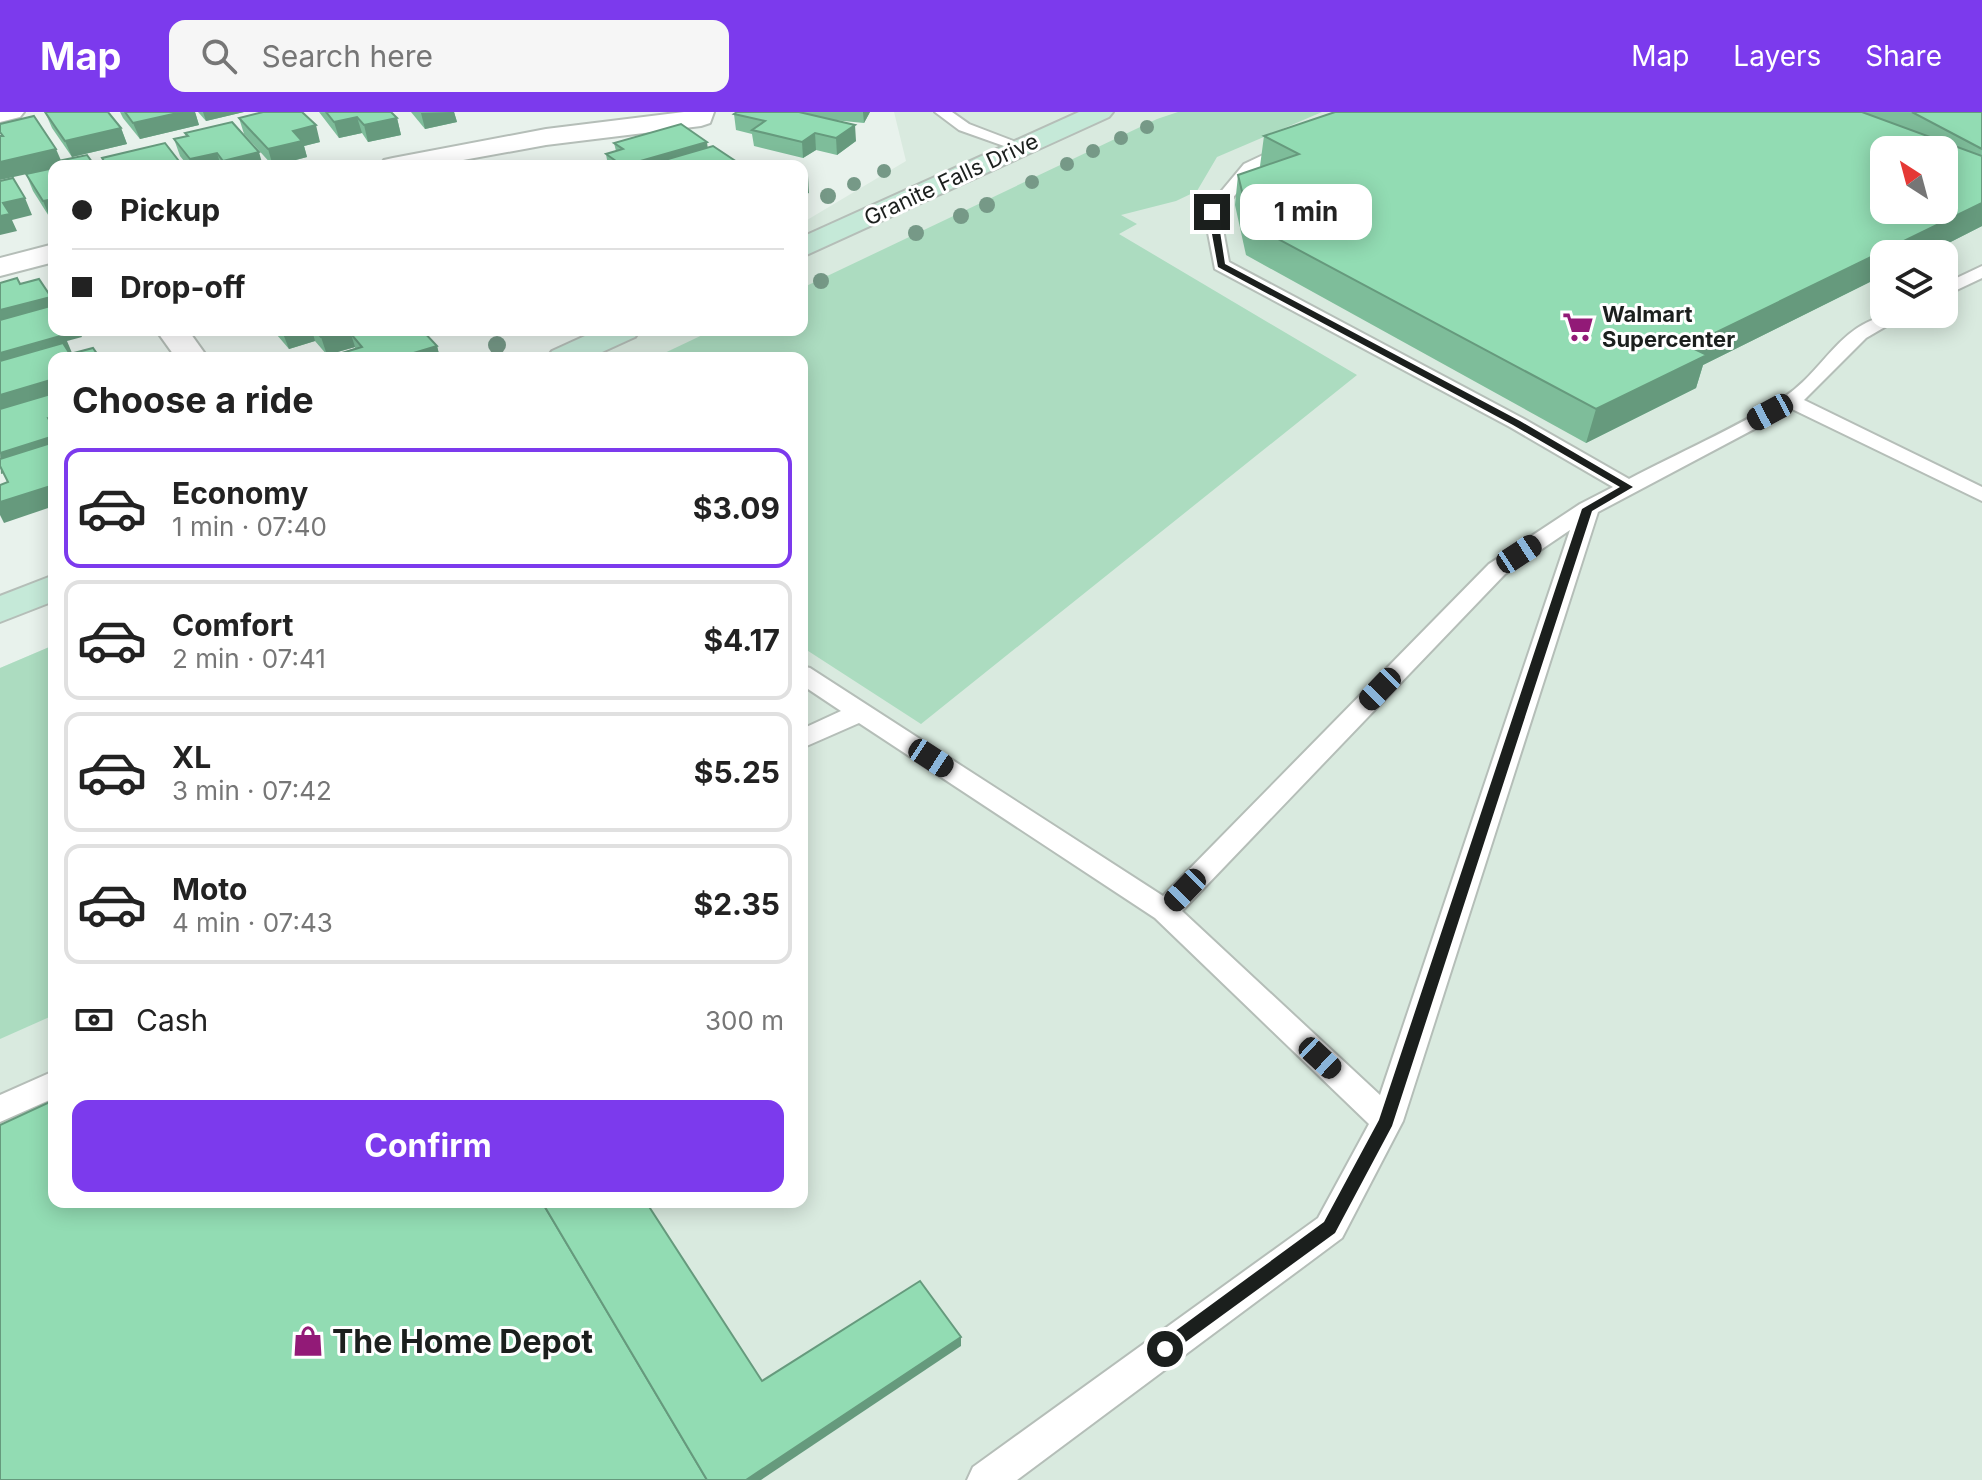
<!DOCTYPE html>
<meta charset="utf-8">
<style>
body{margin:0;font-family:Inter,sans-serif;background:#f6f6f6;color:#222;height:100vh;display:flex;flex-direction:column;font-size:30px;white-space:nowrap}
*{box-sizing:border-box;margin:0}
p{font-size:26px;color:#767676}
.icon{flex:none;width:44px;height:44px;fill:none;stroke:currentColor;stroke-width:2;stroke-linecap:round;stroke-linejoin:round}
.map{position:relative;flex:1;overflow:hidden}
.sheet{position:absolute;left:48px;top:240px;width:760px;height:856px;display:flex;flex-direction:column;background:#fff;border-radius:16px;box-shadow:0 4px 20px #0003}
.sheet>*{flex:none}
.hud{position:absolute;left:48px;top:48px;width:760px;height:176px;border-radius:16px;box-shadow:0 4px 20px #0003;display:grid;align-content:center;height:176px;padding:0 24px;background:#fff}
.needle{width:52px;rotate:324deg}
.buttons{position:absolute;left:1870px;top:24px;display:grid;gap:16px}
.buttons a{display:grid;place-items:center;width:88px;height:88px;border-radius:16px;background:#fff;box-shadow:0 4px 20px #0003;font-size:40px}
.end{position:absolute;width:36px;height:36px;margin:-18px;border:10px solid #1b1f1d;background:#fff;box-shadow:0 0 0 4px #fff}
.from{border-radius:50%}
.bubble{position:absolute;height:56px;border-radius:16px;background:#fff;box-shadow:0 4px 20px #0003;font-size:26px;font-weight:700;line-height:56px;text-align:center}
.car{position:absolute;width:24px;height:48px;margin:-24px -12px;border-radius:10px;box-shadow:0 0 6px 2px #0007;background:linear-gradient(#222 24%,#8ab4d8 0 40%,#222 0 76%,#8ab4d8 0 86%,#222 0)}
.hud b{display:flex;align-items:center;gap:28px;height:76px;font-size:30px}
.hud b+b{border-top:2px solid #e0e0e0}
.hud i{width:20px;height:20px;background:#222}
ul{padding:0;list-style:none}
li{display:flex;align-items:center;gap:24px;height:120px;margin:0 16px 12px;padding:0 8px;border:4px solid #e0e0e0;border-radius:16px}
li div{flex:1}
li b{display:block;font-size:30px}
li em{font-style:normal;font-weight:700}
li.active{border-color:#7c3aed}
li>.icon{width:72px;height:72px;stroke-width:1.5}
h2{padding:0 24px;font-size:36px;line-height:96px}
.pay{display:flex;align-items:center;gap:20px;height:88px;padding:0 24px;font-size:30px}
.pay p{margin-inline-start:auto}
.primary-button{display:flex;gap:16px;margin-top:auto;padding:16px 24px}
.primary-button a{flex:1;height:92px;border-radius:16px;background:#7c3aed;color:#fff;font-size:32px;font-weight:700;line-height:92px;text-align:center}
header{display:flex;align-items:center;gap:48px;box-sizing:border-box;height:112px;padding:0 40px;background:#7c3aed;color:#fff}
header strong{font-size:38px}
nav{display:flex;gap:44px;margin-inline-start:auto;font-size:28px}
.search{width:560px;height:72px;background:#f6f6f6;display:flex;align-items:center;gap:20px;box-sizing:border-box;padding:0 28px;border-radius:16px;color:#767676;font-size:30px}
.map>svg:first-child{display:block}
.built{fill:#d9eadf;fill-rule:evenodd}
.green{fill:#acdcc0}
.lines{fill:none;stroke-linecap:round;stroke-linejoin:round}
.lane-casing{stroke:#b5beb8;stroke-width:4}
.street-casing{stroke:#b5beb8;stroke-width:4}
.secondary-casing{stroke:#b5beb8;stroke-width:4}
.lane{fill:#fff;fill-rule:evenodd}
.street{fill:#fff;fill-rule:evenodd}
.secondary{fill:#c5e9d8;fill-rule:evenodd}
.tree{fill:#769987}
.wall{fill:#7ebd9a}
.shaded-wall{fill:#669a7d}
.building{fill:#92dcb3;stroke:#669a7d;stroke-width:2;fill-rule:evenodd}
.route{fill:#1b1f1d}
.labels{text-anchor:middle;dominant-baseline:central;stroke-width:6;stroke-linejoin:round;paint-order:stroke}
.far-street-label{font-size:22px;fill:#1b1f1d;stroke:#fff}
.far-poi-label{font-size:22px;font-weight:bold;fill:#1b1f1d;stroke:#fff;text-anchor:start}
.near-poi-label{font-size:32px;font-weight:bold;fill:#1b1f1d;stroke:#fff;text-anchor:start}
</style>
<header>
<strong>Map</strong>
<div class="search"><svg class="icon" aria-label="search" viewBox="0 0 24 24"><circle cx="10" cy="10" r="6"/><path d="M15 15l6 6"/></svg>Search here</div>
<nav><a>Map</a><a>Layers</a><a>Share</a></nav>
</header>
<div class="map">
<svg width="1982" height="1368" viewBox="0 0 1982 1368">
<rect width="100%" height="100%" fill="#e8f2ec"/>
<path class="built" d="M894,0H1982V1368H0V556L54,533V1090H802V246H579L626,218H802V111L906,49ZM1884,38H1944V98H1884ZM1884,142H1944V202H1884Z"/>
<g class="green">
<polygon points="1178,0 1322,0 1217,45 1197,79 1176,89 1121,103 1137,112 1119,122 1357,263 921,612 802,535 802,246 654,246 713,218 802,218 802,176 1157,7"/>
<polygon points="54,533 54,903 0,927 0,556"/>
</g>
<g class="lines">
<defs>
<g id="lane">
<polygon points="935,0 952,0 969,12 1029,35 1021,40 959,18"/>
<path d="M1293,29L1298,31V37L1256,58L1220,101L1229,150L1524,307L1629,367C1678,341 1738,315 1783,286C1830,255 1841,202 1907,202L1866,226L1804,288L1982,375V389L1792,297L1598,400L1403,1009L1342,1126L1017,1368H967L973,1355L1318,1106L1369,1012L1155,806L859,611L802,636V617L841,599L802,573V554L810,556L1163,784L1489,452L1580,392L1613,375L1510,315L1215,157L1204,100L1244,52ZM1570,418L1380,983L1182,799L1505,462Z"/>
<polygon points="1982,154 1982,166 1944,184 1944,172"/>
<polygon points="54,959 54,986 0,1010 0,983"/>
</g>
<g id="street">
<polygon points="0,0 24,0 20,5 0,10"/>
<polygon points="684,0 714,0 710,11 701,14 546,33 430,54 380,54 384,48 393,46 546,17"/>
<polygon points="54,132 54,150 0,164 0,146"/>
<polygon points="156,218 188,218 208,246 176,246"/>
</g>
<g id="secondary">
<polygon points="1079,0 1113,0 1109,5 802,145 802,125"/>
<polygon points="598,218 640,218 635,225 589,246 547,246 552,239"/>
<polygon points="54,463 54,489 0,510 0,484"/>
</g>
</defs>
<use href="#lane" class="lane-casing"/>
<use href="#street" class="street-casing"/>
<use href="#secondary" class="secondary-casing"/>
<use href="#lane" class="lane"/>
<use href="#street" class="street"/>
<use href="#secondary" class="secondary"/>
</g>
<g class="tree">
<circle cx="1147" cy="15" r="7"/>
<circle cx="1121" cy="26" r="7"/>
<circle cx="1093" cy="39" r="7"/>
<circle cx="1067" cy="52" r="7"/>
<circle cx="884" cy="59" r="7"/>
<circle cx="1032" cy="70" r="7"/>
<circle cx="854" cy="72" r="7"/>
<circle cx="828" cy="84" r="8"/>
<circle cx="987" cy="93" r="8"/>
<circle cx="961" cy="104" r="8"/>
<circle cx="916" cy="121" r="8"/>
<circle cx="821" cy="169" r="8"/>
<circle cx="497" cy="233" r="9"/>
</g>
<g class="wall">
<polygon points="45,0 121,16 127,32 72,45 52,16"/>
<polygon points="120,0 195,0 199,13 140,27 123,6"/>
<polygon points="198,0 244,0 206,9"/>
<polygon points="319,0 391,0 397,6 401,23 368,30 362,21 339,26"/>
<polygon points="411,0 454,0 457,10 425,17"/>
<polygon points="737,0 870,0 864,11 833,8 856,29 837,43 816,38 803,46 754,34 752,22 736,18 734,2"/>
<polygon points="1335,0 1982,0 1982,114 1927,142 1884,142 1884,163 1703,253 1696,276 1586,331 1246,143 1235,93 1238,63 1261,55 1260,54 1264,24"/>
<polygon points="239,6 320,30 304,34 307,45 273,54 244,22"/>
<polygon points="185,21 263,54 188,54 180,44 174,27 186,25"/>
<polygon points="614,31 707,36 743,54 608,54 606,42 616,39"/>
<polygon points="54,56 54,105 50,106 33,79 26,62"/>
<polygon points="275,218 422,218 437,234 440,246 333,246 332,244 355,236 355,235 327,243 315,229 289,237 277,223"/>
</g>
<g class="shaded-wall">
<polygon points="182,0 195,0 199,13 140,27 133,11"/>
<polygon points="203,0 244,0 206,9"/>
<polygon points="454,0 457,10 425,17 421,1"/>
<polygon points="863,0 870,0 864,11"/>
<polygon points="357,5 362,21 339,26 334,10"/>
<polygon points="397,6 401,23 368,30 364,13"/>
<polygon points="316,13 320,30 304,34 307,45 273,54 268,37 293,19"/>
<polygon points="855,13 856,29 837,43 836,26"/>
<polygon points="121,16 127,32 72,45 65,29"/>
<polygon points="815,21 816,38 803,46 802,30"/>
<polygon points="707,30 709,46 682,54 623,54"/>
<polygon points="56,37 63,53 58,49 60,54 54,54 54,56 0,68 0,50"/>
<polygon points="259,40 263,54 225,54 223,49"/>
<polygon points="217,41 221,54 193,54 190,47"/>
<polygon points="808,64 809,81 802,84 802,67"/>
<polygon points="25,86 32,103 12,108 17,119 0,123 0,104 3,91"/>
<polygon points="54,87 54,105 50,106 43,89"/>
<polygon points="1982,91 1982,114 1927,142 1884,142 1884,163 1703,253 1696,276 1586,331 1596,297 1688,234"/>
<polygon points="51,185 54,192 54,204 0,219 0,198"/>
<polygon points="60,218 79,218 82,225 67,229 72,241 0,262 0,241"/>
<polygon points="287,218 312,218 315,229 289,237 282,219"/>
<polygon points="345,218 392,218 351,222 355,235 327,243 321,225"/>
<polygon points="437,234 440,246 397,246"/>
<polygon points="54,267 54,288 0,304 0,283"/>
<polygon points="54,304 54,318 48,306"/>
<polygon points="54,324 54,345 1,362 0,341"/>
<polygon points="54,373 54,394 4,411 0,403 0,390"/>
<polygon points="961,1225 961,1234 761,1368 746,1368"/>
</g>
<g class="building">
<polygon points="45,0 108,0 121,16 65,29"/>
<polygon points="125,0 182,0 133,11"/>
<polygon points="263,0 302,0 316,13 293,19 302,29 268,37 239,6"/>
<polygon points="326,0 391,0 397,6 364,13 357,5 334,10"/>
<polygon points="737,0 799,0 855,13 836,26 815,21 802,30 752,18 765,9 734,2"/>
<path d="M1335,0H1862L1982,44V91L1688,234L1707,243L1596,297L1250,112L1238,63L1299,42L1264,24ZM1884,38H1944V98H1884Z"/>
<polygon points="1912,0 1982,0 1982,37"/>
<polygon points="34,4 56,37 0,50 0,24 3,24 0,20 0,12"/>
<polygon points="232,10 259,40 223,49 217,41 190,47 174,27 188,24 185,21"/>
<polygon points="681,12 707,30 623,54 606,42 623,37 614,31"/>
<polygon points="165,31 182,53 177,54 107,54 102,46"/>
<polygon points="713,34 743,54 644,54"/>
<polygon points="87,43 95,54 61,54 58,49"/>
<polygon points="445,49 451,54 426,54"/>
<polygon points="54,56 54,87 43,89 26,62"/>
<polygon points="13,66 25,86 3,91 10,102 0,104 0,69"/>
<polygon points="17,166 20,172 39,167 51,185 0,198 0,171"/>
<polygon points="54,193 54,218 61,218 64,223 0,241 0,208"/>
<polygon points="315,218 346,218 321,225"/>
<polygon points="365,218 422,218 437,234 397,246 334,246 332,244 362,235 351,222"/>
<polygon points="63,231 70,242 93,236 100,246 54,246 54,267 0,283 0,249"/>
<polygon points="54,281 54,304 48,306 54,316 54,324 0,341 0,297"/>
<polygon points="54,330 54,373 0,390 0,373 8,370 0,354 0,347"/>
<polygon points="54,988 54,1090 542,1090 707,1368 0,1368 0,1013"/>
<polygon points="542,1090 646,1090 762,1269 920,1169 961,1225 746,1368 707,1368"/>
</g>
<polygon class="route" points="1212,98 1217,100 1225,152 1520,309 1633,375 1592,399 1392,1014 1335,1121 1165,1245 1159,1243 1156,1237 1159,1231 1324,1110 1379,1008 1582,397 1620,375 1513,313 1218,155 1208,100"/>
<defs>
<symbol id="supermarket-bare" viewBox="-9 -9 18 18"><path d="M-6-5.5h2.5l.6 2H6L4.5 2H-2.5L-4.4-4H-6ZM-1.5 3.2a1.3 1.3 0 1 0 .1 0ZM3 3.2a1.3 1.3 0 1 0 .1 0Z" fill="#921a77" stroke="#fff" stroke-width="2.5" paint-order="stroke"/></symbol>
<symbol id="shop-bare" viewBox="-9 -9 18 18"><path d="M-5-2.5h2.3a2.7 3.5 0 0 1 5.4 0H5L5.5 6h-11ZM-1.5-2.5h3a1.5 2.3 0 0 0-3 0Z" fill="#921a77" stroke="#fff" stroke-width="2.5" paint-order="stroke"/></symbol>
</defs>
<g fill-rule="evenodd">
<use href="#supermarket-bare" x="1556" y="193" width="44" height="44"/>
<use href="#shop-bare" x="286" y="1207" width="44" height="44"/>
</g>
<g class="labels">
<g class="far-street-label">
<text transform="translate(951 67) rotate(-25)">Granite Falls Drive</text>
</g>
<g class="far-poi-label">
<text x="1602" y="202">Walmart<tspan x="1602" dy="25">Supercenter</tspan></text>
</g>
<g class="near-poi-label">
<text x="332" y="1229">The Home Depot</text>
</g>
</g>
</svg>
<div class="buttons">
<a><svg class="needle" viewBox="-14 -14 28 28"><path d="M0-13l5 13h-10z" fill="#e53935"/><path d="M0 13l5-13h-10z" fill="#767676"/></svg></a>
<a><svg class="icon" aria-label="layers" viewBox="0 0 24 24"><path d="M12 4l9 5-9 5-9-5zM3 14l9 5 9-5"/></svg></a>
</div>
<i class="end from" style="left:1165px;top:1237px"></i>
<i class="end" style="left:1212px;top:100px"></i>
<div class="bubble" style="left:1240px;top:72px;width:132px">1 min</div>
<i class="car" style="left:1770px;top:300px;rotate:242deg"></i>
<i class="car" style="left:1519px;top:442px;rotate:57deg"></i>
<i class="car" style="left:1380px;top:577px;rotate:224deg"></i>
<i class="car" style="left:931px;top:646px;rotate:123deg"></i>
<i class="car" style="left:1185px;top:778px;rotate:224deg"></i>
<i class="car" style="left:1320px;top:946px;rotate:133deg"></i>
<div class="hud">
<b><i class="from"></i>Pickup</b>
<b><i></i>Drop-off</b>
</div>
<section class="sheet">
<h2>Choose a ride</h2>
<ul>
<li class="active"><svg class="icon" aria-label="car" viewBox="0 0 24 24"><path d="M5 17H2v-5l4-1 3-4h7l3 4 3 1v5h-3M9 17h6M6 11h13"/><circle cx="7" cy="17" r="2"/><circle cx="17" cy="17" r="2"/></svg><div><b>Economy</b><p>1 min · 07:40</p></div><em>$3.09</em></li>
<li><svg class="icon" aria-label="car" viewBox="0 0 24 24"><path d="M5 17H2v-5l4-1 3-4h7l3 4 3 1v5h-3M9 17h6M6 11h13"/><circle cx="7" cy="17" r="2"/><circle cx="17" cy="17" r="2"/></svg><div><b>Comfort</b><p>2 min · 07:41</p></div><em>$4.17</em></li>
<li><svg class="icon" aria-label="car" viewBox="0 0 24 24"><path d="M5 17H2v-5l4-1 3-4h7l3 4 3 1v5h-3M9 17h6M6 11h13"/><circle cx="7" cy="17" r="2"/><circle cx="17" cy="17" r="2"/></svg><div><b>XL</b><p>3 min · 07:42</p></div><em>$5.25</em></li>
<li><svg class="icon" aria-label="car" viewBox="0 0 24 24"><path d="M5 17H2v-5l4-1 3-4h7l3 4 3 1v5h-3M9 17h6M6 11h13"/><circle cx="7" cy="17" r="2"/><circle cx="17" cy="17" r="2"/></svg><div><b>Moto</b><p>4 min · 07:43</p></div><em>$2.35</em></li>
</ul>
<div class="pay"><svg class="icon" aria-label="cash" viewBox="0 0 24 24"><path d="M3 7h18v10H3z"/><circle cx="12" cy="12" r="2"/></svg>Cash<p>300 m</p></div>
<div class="primary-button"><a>Confirm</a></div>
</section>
</div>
